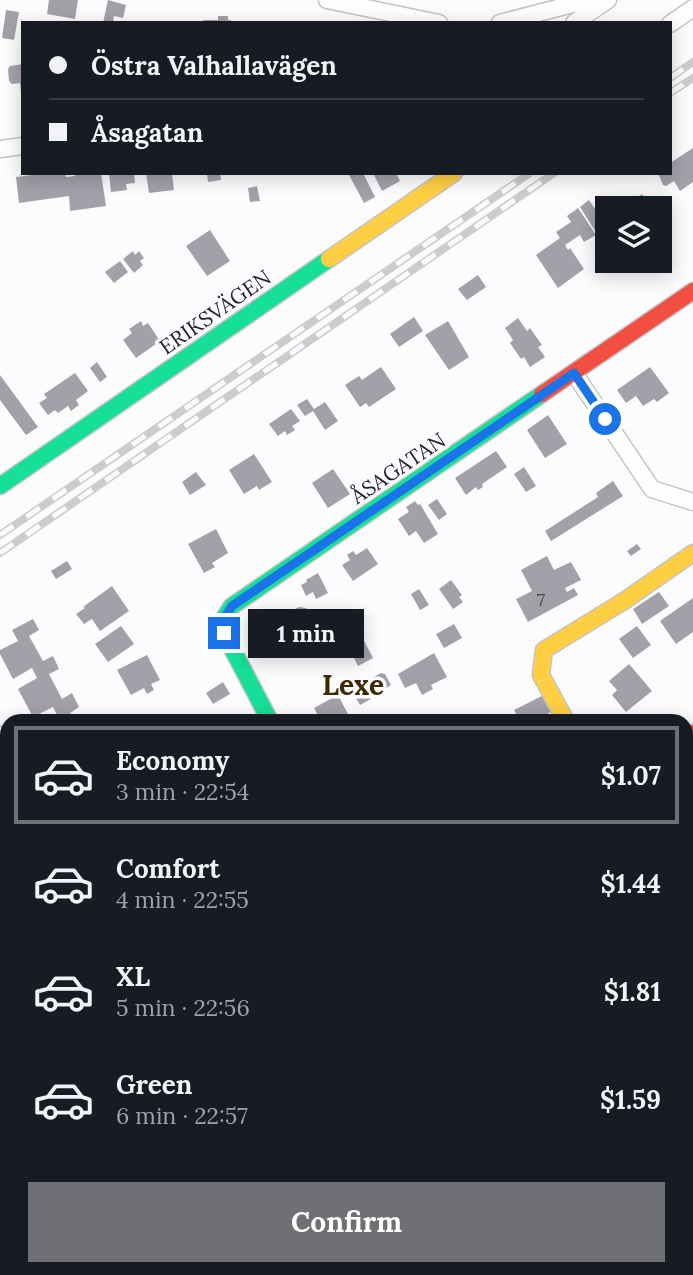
<!DOCTYPE html>
<meta charset="utf-8">
<style>
body{margin:0;font-family:Lora,serif;background:#20242c;color:#f1f3f6;height:100vh;display:flex;flex-direction:column;font-size:26px;white-space:nowrap}
*{box-sizing:border-box;margin:0}
p{font-size:23px;color:#9ea1a6}
.icon{flex:none;width:38px;height:38px;fill:none;stroke:currentColor;stroke-width:2;stroke-linecap:round;stroke-linejoin:round}
.map{position:relative;flex:1;overflow:hidden}
.details{position:absolute;left:0px;top:714px;width:693px;height:562px;display:flex;flex-direction:column;background:#171b24;border-radius:21px 21px 0 0;box-shadow:0 4px 18px #0003}
.details>*{flex:none}
.hud{position:absolute;left:21px;top:21px;width:651px;height:154px;border-radius:0px;box-shadow:0 4px 18px #0003;display:grid;align-content:center;height:154px;padding:0 28px;background:#171b24}
.fabs{position:absolute;left:595px;top:196px;display:grid;gap:14px}
.fabs a{display:grid;place-items:center;width:77px;height:77px;border-radius:0px;background:#171b24;box-shadow:0 4px 18px #0003;font-size:35px}
.end{position:absolute;width:32px;height:32px;margin:-16px;border:9px solid #1a73e8;background:#fff;box-shadow:0 0 0 4px #fff}
.from{border-radius:50%}
.bubble{position:absolute;height:49px;border-radius:0px;background:#171b24;box-shadow:0 4px 18px #0003;font-size:23px;font-weight:700;line-height:49px;text-align:center}
.hud b{display:flex;align-items:center;gap:24px;height:66px;font-size:26px}
.hud b+b{border-top:2px solid #363941}
.hud i{width:18px;height:18px;background:#f1f3f6}
ul{padding:12px 0 0;list-style:none}
li{display:flex;align-items:center;gap:21px;height:98px;margin:0 14px 10px;padding:0 14px;border:4px solid transparent;border-radius:0px}
li div{flex:1}
li b{display:block;font-size:26px}
li em{font-style:normal;font-weight:700}
li.selected{border-color:#706f73}
li>.icon{width:63px;height:63px;stroke-width:1.5}
.primary-button{display:flex;gap:14px;margin-top:auto;padding:14px 28px}
.primary-button a{flex:1;height:80px;border-radius:0px;background:#706f73;color:#fff;font-size:28px;font-weight:700;line-height:80px;text-align:center}
.map>svg:first-child{display:block}
.green{fill:#f3e6d2}
.water{fill:#ecd4ab}
.building{fill:#a4a0aa}
.lines{fill:none;stroke-linecap:round;stroke-linejoin:round}
.street-casing{stroke:#c4c3c6;stroke-width:19}
.fast-casing{stroke:#c4c3c6;stroke-width:19}
.slow-casing{stroke:#c4c3c6;stroke-width:19}
.jam-casing{stroke:#c4c3c6;stroke-width:19}
.street{stroke:#fffeff;stroke-width:16}
.fast{stroke:#16e098;stroke-width:16}
.slow{stroke:#ffcf43;stroke-width:16}
.jam{stroke:#f24e42;stroke-width:16}
.rail-casing{stroke:#cccccd;stroke-width:8}
.rail{stroke:#fcfafe;stroke-width:5;stroke-dasharray:16;stroke-linecap:butt}
.route{stroke:#1a73e8;stroke-width:9}
.labels{text-anchor:middle;dominant-baseline:central;stroke-width:7;stroke-linejoin:round;paint-order:stroke}
.number-label{font-size:18px;fill:#454348}
.street-label{font-size:21px;fill:#252428;stroke:#fcfafe}
.district-label{font-size:28px;font-weight:bold;fill:#3c2901;stroke:#fcfafe}
</style>
<div class="map">
<svg width="693" height="1275" viewBox="0 0 693 1275">
<rect width="100%" height="100%" fill="#fcfbfd"/>
<polygon class="green" points="0,1063 7,1093 7,1269 344,1269 342,1275 0,1275"/>
<polygon class="water" points="693,1165 693,1274 342,1275 346,1269 686,1269 686,1166"/>
<g class="building">
<polygon points="49,0 78,0 75,19 47,14"/>
<polygon points="108,0 126,5 123,18 114,16 113,23 103,23"/>
<polygon points="6,10 19,12 14,40 2,38"/>
<polygon points="218,16 228,16 228,20 231,20 231,23 203,23 203,20 218,20"/>
<polygon points="23,64 23,93 21,93 20,83 12,84 9,81 8,69 10,66"/>
<polygon points="693,148 693,182 680,191 674,181 666,186 663,185 658,173 670,173 670,163"/>
<polygon points="48,173 65,173 66,177 75,176 75,173 101,173 106,206 70,211 69,196 19,203 16,177"/>
<polygon points="109,173 134,173 135,183 126,184 127,190 111,192"/>
<polygon points="146,173 172,173 174,190 149,193"/>
<polygon points="207,173 220,173 221,180 208,182"/>
<polygon points="348,173 363,173 375,197 364,203"/>
<polygon points="373,173 396,173 400,181 382,191"/>
<polygon points="257,186 260,201 250,202 248,188"/>
<polygon points="642,194 652,208 621,208 619,205 627,198 630,202"/>
<polygon points="589,200 607,227 597,234 580,207"/>
<polygon points="578,208 596,235 584,242 580,235 565,245 568,250 570,248 584,269 558,288 536,255 560,238 556,232 571,222 567,216"/>
<polygon points="210,230 230,261 207,276 186,246"/>
<polygon points="133,251 135,255 139,251 144,258 140,261 143,265 134,273 123,259"/>
<polygon points="120,261 128,272 114,283 105,272"/>
<polygon points="478,275 486,287 467,300 458,289"/>
<polygon points="414,317 423,331 399,347 390,334"/>
<polygon points="518,318 527,331 530,328 542,345 538,347 545,357 530,367 524,357 521,359 510,343 513,340 505,328"/>
<polygon points="141,321 143,326 148,323 160,341 136,358 123,340 132,333 129,329"/>
<polygon points="448,321 469,357 449,370 425,335"/>
<polygon points="97,362 107,377 100,382 90,368"/>
<polygon points="381,367 396,389 369,407 366,403 360,407 345,385 359,376 362,380"/>
<polygon points="650,367 669,393 657,402 654,399 643,406 636,396 626,403 617,390"/>
<polygon points="75,373 88,391 76,400 79,405 71,411 68,406 58,413 55,410 48,415 39,403 47,398 44,394"/>
<polygon points="0,375 38,427 26,435 0,400"/>
<polygon points="307,399 314,409 325,402 338,421 325,430 313,411 305,416 297,405"/>
<polygon points="291,409 300,421 292,426 295,430 287,435 285,431 278,436 269,424"/>
<polygon points="548,415 567,444 545,458 527,430"/>
<polygon points="496,451 507,467 482,484 483,487 478,490 476,487 466,495 455,478"/>
<polygon points="254,454 272,482 259,490 257,486 244,494 229,470"/>
<polygon points="524,467 536,486 526,492 514,474"/>
<polygon points="333,469 350,494 328,508 312,483"/>
<polygon points="196,472 206,485 190,495 182,482"/>
<polygon points="613,481 623,496 551,541 545,531 598,497 596,493"/>
<polygon points="437,499 447,514 439,520 428,505"/>
<polygon points="415,501 418,505 420,504 438,534 424,543 416,531 409,536 398,519 409,512 406,507"/>
<polygon points="216,529 228,553 212,563 215,567 204,573 188,544"/>
<polygon points="637,544 641,549 631,556 627,551"/>
<polygon points="367,548 378,564 353,581 342,565 350,560 347,555 353,551 356,555"/>
<polygon points="547,556 554,570 571,562 581,580 565,588 567,592 574,588 578,595 528,622 516,599 532,591 521,570"/>
<polygon points="67,561 72,569 56,579 51,571"/>
<polygon points="318,573 328,593 316,599 313,592 306,596 301,585 307,582 306,580"/>
<polygon points="451,580 462,595 459,597 463,602 453,609 439,589"/>
<polygon points="112,586 129,611 100,631 92,619 84,624 76,614 85,608 83,607"/>
<polygon points="419,589 429,605 420,610 411,594"/>
<polygon points="659,592 669,606 642,624 633,609"/>
<polygon points="693,598 693,632 676,644 660,621"/>
<polygon points="299,607 306,608 315,626 313,631 269,655 261,640 271,634 266,625 274,621 272,617 283,610 286,614"/>
<polygon points="33,619 39,630 29,636 43,661 53,656 59,669 49,674 62,699 72,693 79,707 70,713 74,721 49,721 58,717 53,707 33,717 18,689 37,678 32,668 13,679 0,654 0,650 18,641 12,630"/>
<polygon points="454,624 462,638 444,648 436,634"/>
<polygon points="121,626 134,644 108,662 95,644"/>
<polygon points="637,626 651,645 633,658 619,639"/>
<polygon points="359,631 373,658 358,666 344,639"/>
<polygon points="434,653 447,677 431,685 433,689 422,695 416,683 405,688 398,674"/>
<polygon points="147,655 160,680 151,684 154,690 147,694 144,688 131,695 117,670"/>
<polygon points="629,664 652,691 626,712 612,695 617,690 609,681"/>
<polygon points="381,673 385,674 391,685 380,692 372,678"/>
<polygon points="223,682 230,694 213,704 206,693"/>
<polygon points="363,685 371,699 360,705 352,691"/>
<polygon points="338,695 349,716 340,721 321,721 314,708"/>
<polygon points="542,696 551,712 535,721 520,721 514,710"/>
<polygon points="686,807 693,823 693,827 688,829 691,834 686,837"/>
<polygon points="7,830 6,867 7,893 2,883 0,884 0,834"/>
</g>
<g class="lines">
<defs>
<g id="street">
<polyline points="327,0 439,23"/>
<polyline points="500,23 588,0"/>
<polyline points="574,23 608,0"/>
<polyline points="670,24 693,8"/>
<polyline points="0,149 23,146"/>
<polyline points="574,373 652,489 693,502"/>
<polyline points="0,735 7,749"/>
<polyline points="686,742 693,757"/>
</g>
<g id="fast">
<polyline points="0,486 329,259"/>
<polyline points="270,721 224,633 223,620 232,606 542,394"/>
</g>
<g id="slow">
<polyline points="329,259 454,173"/>
<polyline points="566,721 541,675 544,650 624,601 693,553"/>
</g>
<g id="jam">
<polyline points="542,394 693,291"/>
<polyline points="686,740 693,733"/>
<polyline points="0,1012 7,1010"/>
</g>
</defs>
<use href="#street" class="street-casing"/>
<use href="#fast" class="fast-casing"/>
<use href="#slow" class="slow-casing"/>
<use href="#jam" class="jam-casing"/>
<use href="#street" class="street"/>
<use href="#fast" class="fast"/>
<use href="#slow" class="slow"/>
<use href="#jam" class="jam"/>
<defs>
<g id="rail">
<polyline points="670,78 693,62"/>
<polyline points="670,93 693,78"/>
<polyline points="0,535 530,173"/>
<polyline points="0,553 554,173"/>
</g>
</defs>
<use href="#rail" class="rail-casing"/>
<use href="#rail" class="rail"/>
</g>
<g class="lines">
<polyline class="route" points="224,633 223,620 232,606 574,373 605,419"/>
</g>
<g class="labels">
<g class="number-label">
<text x="541" y="599">7</text>
</g>
<g class="street-label">
<text transform="translate(215 312) rotate(-35)">ERIKSVÄGEN</text>
<text transform="translate(398 468) rotate(-34)">ÅSAGATAN</text>
</g>
<g class="district-label">
<text x="353" y="685">Lexe</text>
</g>
</g>
</svg>
<div class="fabs">
<a><svg class="icon" aria-label="layers" viewBox="0 0 24 24"><path d="M12 4l9 5-9 5-9-5zM3 14l9 5 9-5"/></svg></a>
</div>
<i class="end from" style="left:605px;top:419px"></i>
<i class="end" style="left:224px;top:633px"></i>
<div class="bubble" style="left:248px;top:609px;width:116px">1 min</div>
<div class="hud">
<b><i class="from"></i>Östra Valhallavägen</b>
<b><i></i>Åsagatan</b>
</div>
<section class="details">
<ul>
<li class="selected"><svg class="icon" aria-label="car" viewBox="0 0 24 24"><path d="M5 17H2v-5l4-1 3-4h7l3 4 3 1v5h-3M9 17h6M6 11h13"/><circle cx="7" cy="17" r="2"/><circle cx="17" cy="17" r="2"/></svg><div><b>Economy</b><p>3 min · 22:54</p></div><em>$1.07</em></li>
<li><svg class="icon" aria-label="car" viewBox="0 0 24 24"><path d="M5 17H2v-5l4-1 3-4h7l3 4 3 1v5h-3M9 17h6M6 11h13"/><circle cx="7" cy="17" r="2"/><circle cx="17" cy="17" r="2"/></svg><div><b>Comfort</b><p>4 min · 22:55</p></div><em>$1.44</em></li>
<li><svg class="icon" aria-label="car" viewBox="0 0 24 24"><path d="M5 17H2v-5l4-1 3-4h7l3 4 3 1v5h-3M9 17h6M6 11h13"/><circle cx="7" cy="17" r="2"/><circle cx="17" cy="17" r="2"/></svg><div><b>XL</b><p>5 min · 22:56</p></div><em>$1.81</em></li>
<li><svg class="icon" aria-label="car" viewBox="0 0 24 24"><path d="M5 17H2v-5l4-1 3-4h7l3 4 3 1v5h-3M9 17h6M6 11h13"/><circle cx="7" cy="17" r="2"/><circle cx="17" cy="17" r="2"/></svg><div><b>Green</b><p>6 min · 22:57</p></div><em>$1.59</em></li>
</ul>
<div class="primary-button"><a>Confirm</a></div>
</section>
</div>
